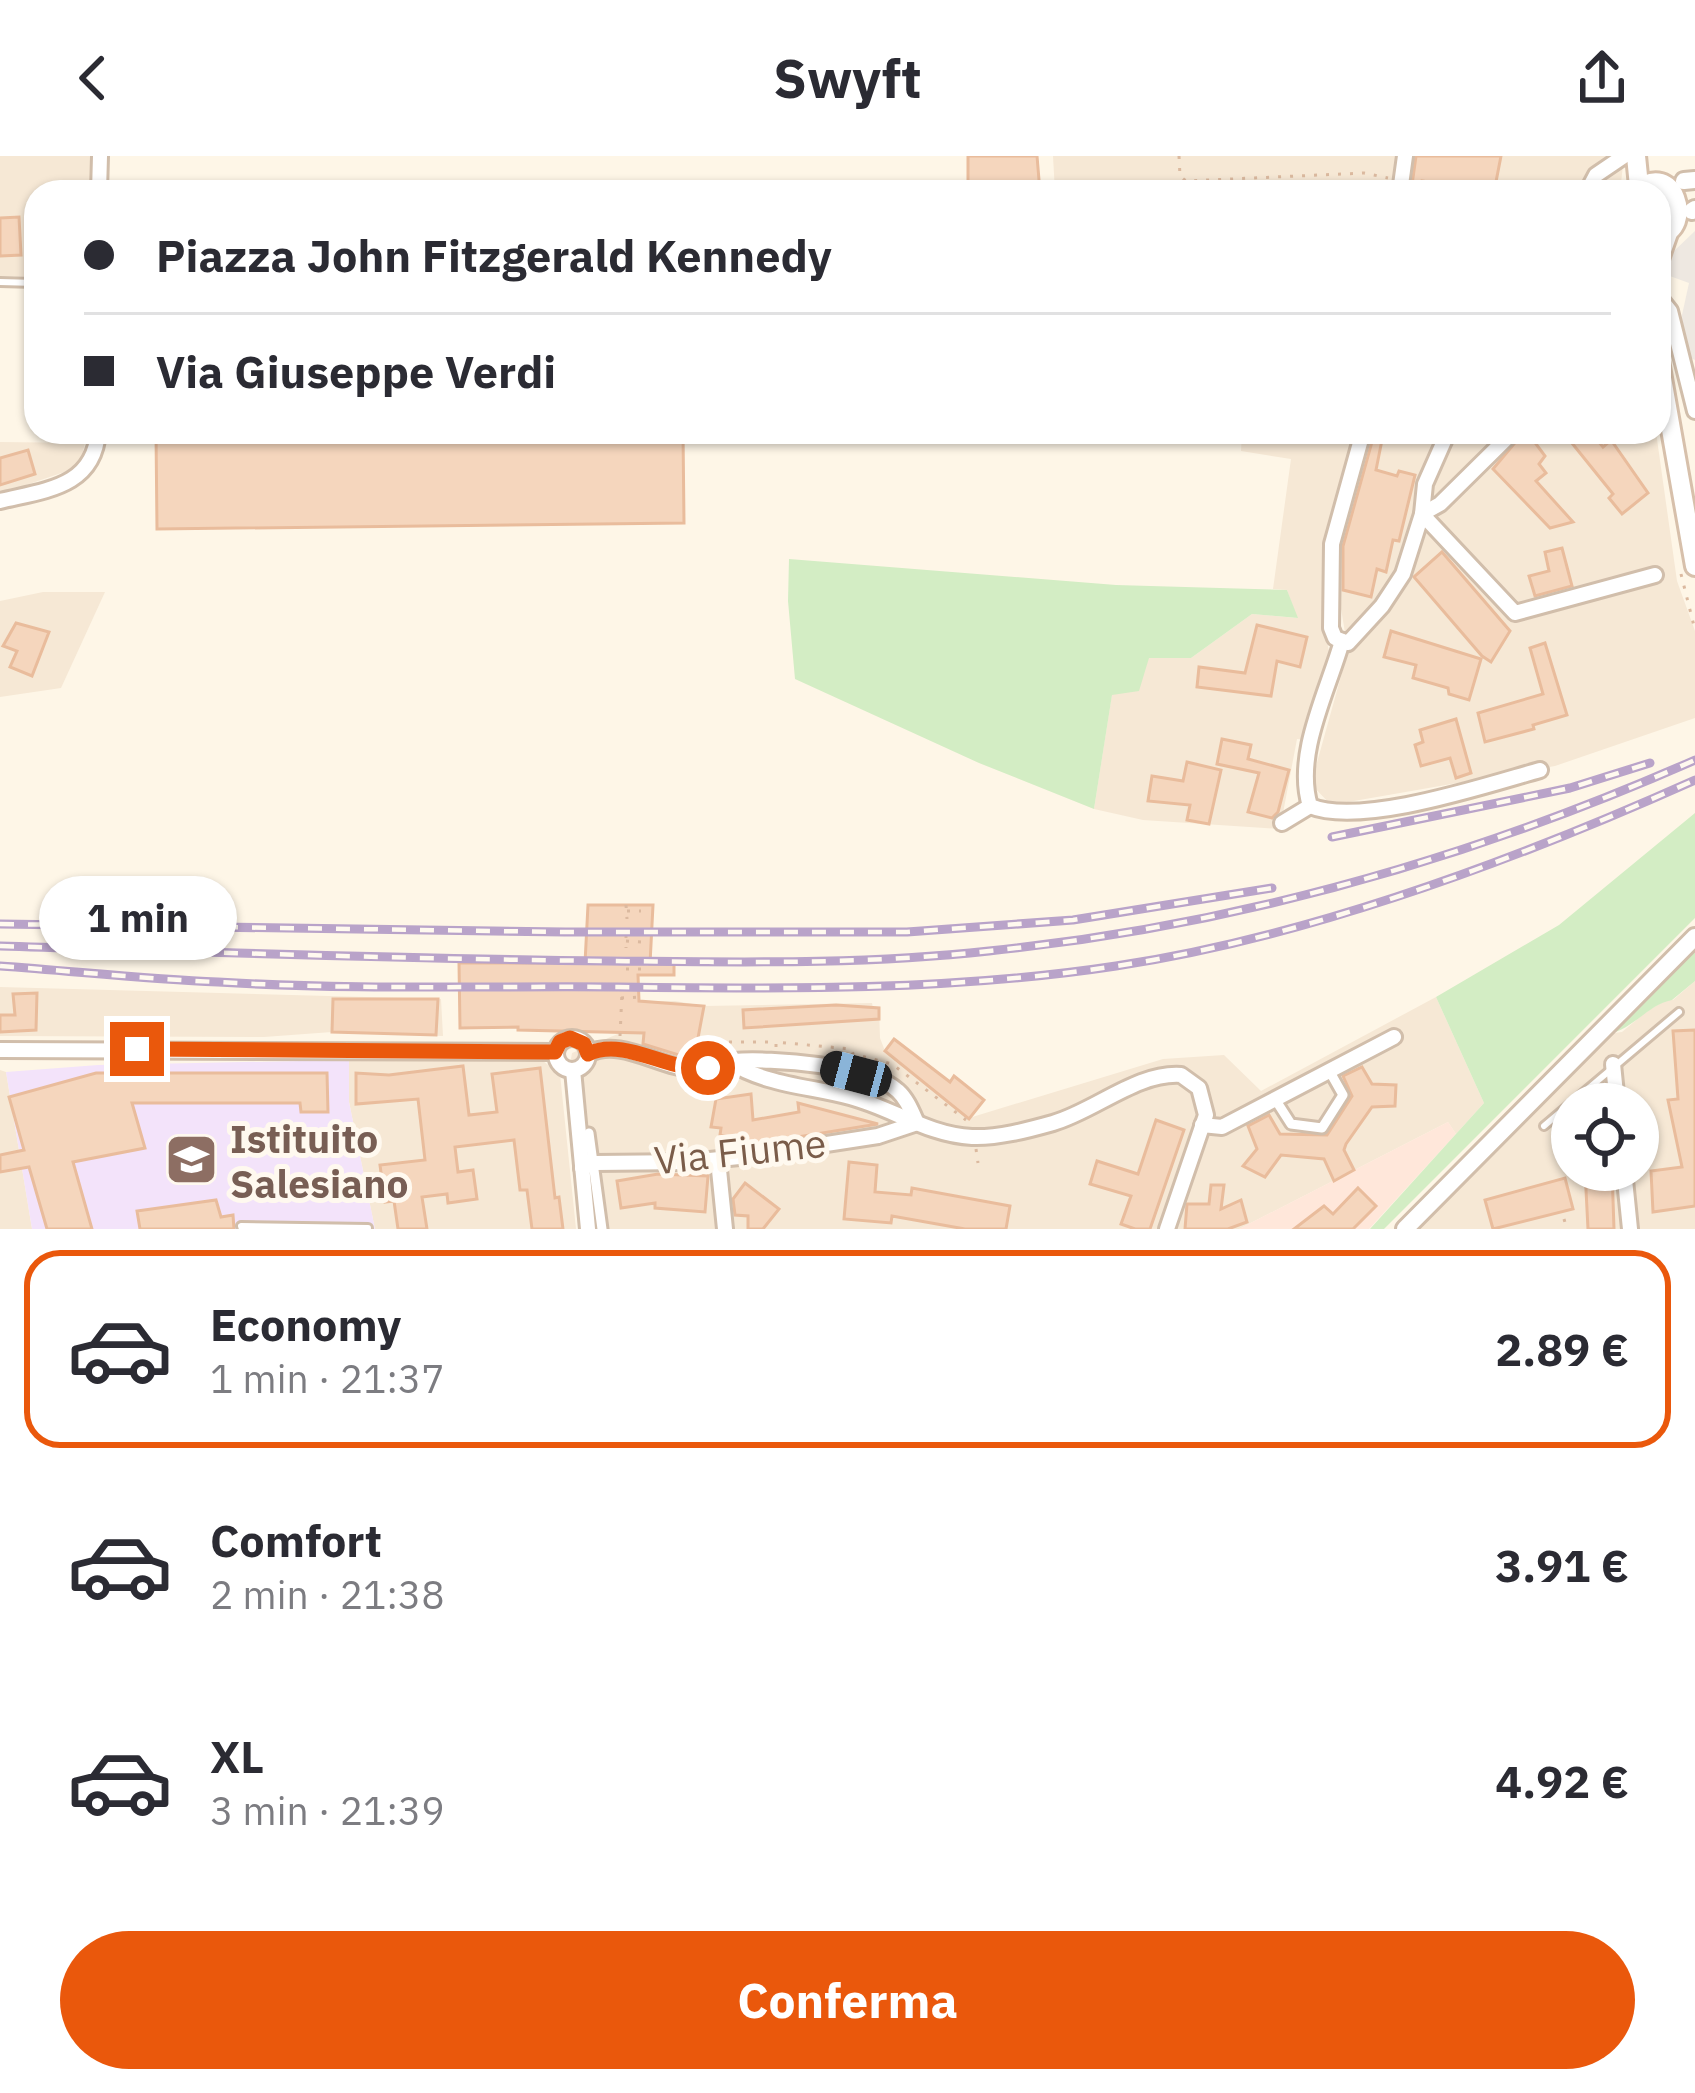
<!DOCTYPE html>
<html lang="it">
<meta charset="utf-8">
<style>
body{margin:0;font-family:"IBM Plex Sans",sans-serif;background:#f2f2f3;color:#2b2b33;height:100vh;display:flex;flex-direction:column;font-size:45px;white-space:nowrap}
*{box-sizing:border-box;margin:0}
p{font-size:39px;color:#7c7c81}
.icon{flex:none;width:66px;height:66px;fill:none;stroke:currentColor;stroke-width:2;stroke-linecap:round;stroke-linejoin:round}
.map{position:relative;height:1073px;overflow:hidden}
.side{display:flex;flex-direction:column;background:#fff;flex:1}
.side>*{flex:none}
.banner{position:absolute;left:24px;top:24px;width:1647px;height:264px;border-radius:36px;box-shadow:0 3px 9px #0004;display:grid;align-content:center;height:264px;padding:0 60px;background:#fff}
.tools{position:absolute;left:1551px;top:927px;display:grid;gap:24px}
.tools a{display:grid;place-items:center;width:108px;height:108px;border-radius:50%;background:#fff;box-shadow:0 3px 9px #0004;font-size:60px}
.end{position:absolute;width:54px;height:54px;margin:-27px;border:15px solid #ea580c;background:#fff;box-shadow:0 0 0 6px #fff}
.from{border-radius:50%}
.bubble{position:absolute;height:84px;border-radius:42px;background:#fff;box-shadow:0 3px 9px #0004;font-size:39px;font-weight:700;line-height:84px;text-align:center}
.car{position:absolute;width:36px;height:72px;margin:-36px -18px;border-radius:15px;box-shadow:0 0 9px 3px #0007;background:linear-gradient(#222 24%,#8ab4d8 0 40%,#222 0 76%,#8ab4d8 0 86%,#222 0)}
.banner b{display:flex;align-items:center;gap:42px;height:114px;font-size:45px}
.banner b+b{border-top:3px solid #e1e1e2}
.banner i{width:30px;height:30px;background:#2b2b33}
ul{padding:21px 0 0;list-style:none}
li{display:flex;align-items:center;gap:36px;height:198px;margin:0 24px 18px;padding:0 36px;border:6px solid transparent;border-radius:36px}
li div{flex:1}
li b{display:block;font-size:45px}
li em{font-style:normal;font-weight:700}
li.active{border-color:#ea580c}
li>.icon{width:108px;height:108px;stroke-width:1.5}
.action{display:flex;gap:24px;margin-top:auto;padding:24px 60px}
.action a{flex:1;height:138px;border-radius:72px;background:#ea580c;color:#fff;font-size:48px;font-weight:700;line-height:138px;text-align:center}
header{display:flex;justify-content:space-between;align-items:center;height:156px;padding:0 60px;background:#fff;font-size:54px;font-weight:700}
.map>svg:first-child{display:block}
.residential{fill:#f6e8d5;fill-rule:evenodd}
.commercial{fill:#ffe7da}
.industrial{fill:#eee8e1}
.education{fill:#f3e3fa}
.green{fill:#d3edc4}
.building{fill:#f5d6bd;stroke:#e9bc9c;stroke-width:3}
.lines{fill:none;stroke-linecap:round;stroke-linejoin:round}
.service-casing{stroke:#d1beab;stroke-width:12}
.pedestrian-casing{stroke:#d1beab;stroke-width:15}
.minor-casing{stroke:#d1beab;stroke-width:20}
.tertiary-casing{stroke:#d1beab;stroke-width:22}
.secondary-casing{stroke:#d7c0ab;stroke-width:24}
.path{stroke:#dbb99f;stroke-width:3;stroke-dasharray:3 9;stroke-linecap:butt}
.service{stroke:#fff;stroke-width:6}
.pedestrian{stroke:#fff;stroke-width:9}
.minor{stroke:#fff;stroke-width:14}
.tertiary{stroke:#fff;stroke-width:16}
.secondary{stroke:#fff;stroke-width:18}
.rail-casing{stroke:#b9a3c9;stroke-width:9}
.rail{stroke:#fff9ef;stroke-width:4.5;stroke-dasharray:14;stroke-linecap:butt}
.route{stroke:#ea580c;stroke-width:15}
.labels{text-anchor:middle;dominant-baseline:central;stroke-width:10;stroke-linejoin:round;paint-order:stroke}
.education-label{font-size:39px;font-weight:bold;fill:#785e54;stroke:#fff9ef;text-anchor:start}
.street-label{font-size:39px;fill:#7a5c49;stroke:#fff9ef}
</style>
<header><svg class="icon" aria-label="back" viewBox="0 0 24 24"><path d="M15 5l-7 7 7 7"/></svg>Swyft<svg class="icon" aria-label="share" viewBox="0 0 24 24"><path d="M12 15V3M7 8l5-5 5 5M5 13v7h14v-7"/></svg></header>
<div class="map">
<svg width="1695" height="1073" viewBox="0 0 1695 1073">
<rect width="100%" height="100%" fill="#fef6e7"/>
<g class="residential">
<polygon points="0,0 93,0 93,36 36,36 36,121 0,120"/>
<polygon points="1053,0 1397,0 1393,36 1055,36"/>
<polygon points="1407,0 1624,0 1620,36 1402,36"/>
<polygon points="1242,276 1356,276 1328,386 1323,466 1329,495 1307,584 1297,583 1280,673 1143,664 1094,653 1112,538 1148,502 1191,502 1252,458 1297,462 1287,434 1273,433 1291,303 1241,295"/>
<polygon points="1366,276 1656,276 1677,425 1695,475 1695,562 1555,610 1331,649 1311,628 1348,495 1333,404"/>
<polygon points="0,286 85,287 81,304 73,313 0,338"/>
<polygon points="43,436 105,436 61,532 0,541 0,445"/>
<path d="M1695,825V1073H1406L1607,878L1622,876L1646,856L1666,844H1673ZM1572,948H1638V1014H1572Z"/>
<polygon points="0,831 441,843 443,880 332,876 264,881 0,880"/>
<polygon points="1436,841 1484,947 1456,978 1448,966 1239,1073 582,1073 567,926 572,897 625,875 626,845 675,845 704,850 872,847 873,852 879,852 880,882 885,895 969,962 1163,903 1224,899 1261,935"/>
<polygon points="349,904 543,905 560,918 576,1073 375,1073 349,946"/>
<polygon points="0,914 6,916 32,1073 0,1073"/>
</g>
<polygon class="commercial" points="1448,966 1456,978 1369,1073 1239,1073"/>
<polygon class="industrial" points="1695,75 1695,204 1691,202 1683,177 1682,159 1689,127 1667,119 1672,97"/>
<polygon class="education" points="349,904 349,946 375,1073 32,1073 6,916 98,909"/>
<g class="green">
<polygon points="789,403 1116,429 1287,434 1298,462 1252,458 1191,502 1149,502 1139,535 1112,539 1094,653 979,607 795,523 788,445"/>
<polygon points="1695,657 1695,762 1384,1073 1370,1073 1484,947 1436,841 1559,769"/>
<path d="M1695,793V825L1672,844C1647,849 1633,874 1607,878Z"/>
</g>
<g class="building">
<polygon points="968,0 1037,0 1040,36 968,36"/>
<polygon points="1416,0 1501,0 1494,36 1422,25 1420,36 1411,36"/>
<polygon points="19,61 21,99 0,100 0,62"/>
<polygon points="156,276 683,276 684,367 157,373"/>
<polygon points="1524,276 1551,276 1536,288 1545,300 1539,308 1546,317 1536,325 1573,366 1550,372 1493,313"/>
<polygon points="1563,276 1591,276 1603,291 1611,284 1648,337 1622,358 1609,342 1613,338"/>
<polygon points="1373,282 1382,284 1376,314 1397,320 1399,315 1415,319 1399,385 1393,384 1386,416 1377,413 1371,441 1343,434 1343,390"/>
<polygon points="28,294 35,318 0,329 0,302"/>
<polygon points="1562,392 1572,430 1535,440 1529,420 1549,415 1545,396"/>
<polygon points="1442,396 1510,475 1491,506 1482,500 1414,421"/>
<polygon points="16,467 49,476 32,520 10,511 17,495 3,490"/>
<polygon points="1257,469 1307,481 1300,511 1277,505 1271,540 1197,531 1199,511 1245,517"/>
<polygon points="1391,475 1481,503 1469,544 1449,538 1448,532 1413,522 1416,509 1384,501"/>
<polygon points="1545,487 1567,559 1533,569 1534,573 1485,586 1478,557 1543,538 1530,492"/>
<polygon points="1456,563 1471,617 1456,622 1450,602 1421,610 1415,589 1423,586 1420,574"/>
<polygon points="1222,583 1251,589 1248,603 1289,614 1278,656 1272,662 1248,656 1259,617 1217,608"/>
<polygon points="1187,606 1221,614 1209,668 1187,664 1190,649 1148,645 1152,620 1183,625"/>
<polygon points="588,749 653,749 650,808 674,808 674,819 638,819 639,845 704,850 698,882 706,883 703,901 685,901 643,888 644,877 518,874 518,871 460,872 459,807 585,807"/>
<polygon points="37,837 36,874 0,876 0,859 15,859 13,838"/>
<polygon points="333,843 438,843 436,879 332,876"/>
<polygon points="836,849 879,852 879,863 744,872 743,854"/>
<polygon points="1695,874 1695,1050 1653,1056 1651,1015 1682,1011 1668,944 1678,943 1673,875"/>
<polygon points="894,883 950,926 954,920 984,944 969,963 885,895"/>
<polygon points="463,910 469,959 497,956 492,918 540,912 555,1042 559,1041 563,1073 532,1073 527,1034 520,1034 514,984 455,991 458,1016 473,1014 477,1043 448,1047 447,1038 422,1041 427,1073 398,1073 394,1045 385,1046 380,1009 425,1004 418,943 356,948 356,917 389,919"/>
<polygon points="1362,911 1372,928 1396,929 1395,950 1372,951 1346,988 1344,994 1354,1014 1334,1025 1324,1003 1281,999 1265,1021 1243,1010 1257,993 1248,970 1269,959 1280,978 1327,979 1352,940 1343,920"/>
<polygon points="96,917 327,917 328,956 301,956 300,947 132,947 145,992 73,1006 92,1073 47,1073 29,1011 0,1016 0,999 24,994 9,941"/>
<polygon points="751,938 753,964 799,956 798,947 878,968 748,989 728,986 729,981 720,979 721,972 711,971 716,943"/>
<polygon points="1156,964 1184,974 1150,1073 1135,1073 1121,1068 1131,1040 1090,1028 1097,1005 1138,1018"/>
<polygon points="849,1006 877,1009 875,1036 911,1039 912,1032 1010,1050 1006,1073 965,1073 892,1060 891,1067 844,1063"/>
<polygon points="1585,1014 1612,1014 1614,1073 1588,1073"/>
<polygon points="658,1018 708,1020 705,1056 655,1052 655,1047 621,1052 617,1025"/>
<polygon points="1565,1022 1573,1053 1493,1073 1485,1044"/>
<polygon points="745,1027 779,1053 763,1073 748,1073 748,1060 735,1059 733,1043"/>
<polygon points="1211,1029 1224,1029 1221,1053 1241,1044 1247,1066 1228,1073 1185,1073 1187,1048 1209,1048"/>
<polygon points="1358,1032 1376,1050 1353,1073 1294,1073 1324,1050 1333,1058"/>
<polygon points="216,1044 221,1061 233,1059 234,1073 140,1073 137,1055"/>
</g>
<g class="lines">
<defs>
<g id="service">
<polyline points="0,126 36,127"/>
<polyline points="1544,970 1679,856"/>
<polyline points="242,1073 241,1070 368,1072"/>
</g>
<g id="pedestrian">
<polyline points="1275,943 1291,968 1322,972 1343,939 1330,916"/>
<polyline points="589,977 602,1073"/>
</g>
<g id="minor">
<polyline points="99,36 100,0"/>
<polyline points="1400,36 1405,0"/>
<polyline points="1587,36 1596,19 1624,0"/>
<polyline points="1659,141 1670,155 1695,255"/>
<polyline points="1363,276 1332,388 1331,472 1335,482 1348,487 1382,450 1403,418 1422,358 1425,328 1448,276"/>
<polyline points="1513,276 1440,348 1422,358 1515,457 1655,419"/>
<path d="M0,345C46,334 94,331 98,276"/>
<path d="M1342,485C1328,535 1294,598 1310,650C1361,671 1486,629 1540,614"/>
<polyline points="1282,667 1310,650"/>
<circle cx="572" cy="898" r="16"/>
<polyline points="0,894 555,896"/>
<path d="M588,898C621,880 662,914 697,913C710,913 721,906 734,905C770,902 871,909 898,935C907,943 912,956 917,967"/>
<path d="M728,905C765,929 808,930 850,941C892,952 928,979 972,981C998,982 1028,974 1053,967C1095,955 1137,916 1181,919L1199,932L1206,959L1167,1073"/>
<polyline points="1613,908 1617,948"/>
<polyline points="573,914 588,1073"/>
<polyline points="1202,969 1222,971 1394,881"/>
<polyline points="718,1004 725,1073"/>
<polyline points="582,1012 595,1007 690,1006 749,1000 878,980 917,967"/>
<polyline points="1624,1014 1630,1073"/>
</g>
<g id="tertiary">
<polyline points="1684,25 1695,24"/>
<polyline points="1692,55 1695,53"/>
<polyline points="1405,1073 1695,781"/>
</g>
<g id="secondary">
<polyline points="1636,0 1639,30"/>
<path d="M1636,36C1674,0 1695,75 1659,78"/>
<polyline points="1659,103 1668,77"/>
<polyline points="1659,205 1695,410"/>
</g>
</defs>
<use href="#service" class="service-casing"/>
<use href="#pedestrian" class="pedestrian-casing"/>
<use href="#minor" class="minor-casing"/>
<use href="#tertiary" class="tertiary-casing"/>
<use href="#secondary" class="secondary-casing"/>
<g class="path">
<polyline points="1179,0 1180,20 1186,25 1364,17 1388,22"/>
<polyline points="1681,418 1695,474"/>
<polyline points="626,749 627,763"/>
<polyline points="627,755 641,755"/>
<polyline points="626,779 626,792"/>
<polyline points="626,785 641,786"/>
<polyline points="626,813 641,813"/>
<polyline points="621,842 642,841"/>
<polyline points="620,880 622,836"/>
<polyline points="705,886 774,886"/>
<polyline points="776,891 776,886 851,893 853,898 892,908 966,964"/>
<polyline points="976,993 978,1007"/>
<polyline points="1564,1063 1567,1073"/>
</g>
<use href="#service" class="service"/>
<use href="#pedestrian" class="pedestrian"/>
<use href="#minor" class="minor"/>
<use href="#tertiary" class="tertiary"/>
<use href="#secondary" class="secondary"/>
<defs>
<g id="rail">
<polyline points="1332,681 1570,632 1650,607"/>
<polyline points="0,768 565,776 907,776 1073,764 1272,732"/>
<path d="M0,790C203,796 405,803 608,805C735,806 862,809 989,795C1233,770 1470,703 1695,604"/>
<path d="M0,810C73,815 145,823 218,826C351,834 484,830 618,831C785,833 951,835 1116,810C1310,781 1516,704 1695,624"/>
</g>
</defs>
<use href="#rail" class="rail-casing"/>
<use href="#rail" class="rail"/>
</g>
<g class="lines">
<path class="route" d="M137,893L555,896L560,886L570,882L584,888L588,898C625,880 669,917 708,912"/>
</g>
<defs>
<symbol id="school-square" viewBox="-11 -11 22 22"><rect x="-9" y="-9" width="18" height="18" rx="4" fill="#8d6e63" stroke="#fff9ef"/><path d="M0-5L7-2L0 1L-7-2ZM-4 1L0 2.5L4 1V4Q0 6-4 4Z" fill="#fff"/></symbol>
</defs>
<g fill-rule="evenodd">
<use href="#school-square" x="162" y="974" width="59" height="59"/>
</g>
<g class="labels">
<g class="education-label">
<text x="230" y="982">Istituito<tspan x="230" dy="45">Salesiano</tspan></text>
</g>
<g class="street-label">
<text transform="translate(740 995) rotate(-6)">Via Fiume</text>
</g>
</g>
</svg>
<div class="tools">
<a><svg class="icon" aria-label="locate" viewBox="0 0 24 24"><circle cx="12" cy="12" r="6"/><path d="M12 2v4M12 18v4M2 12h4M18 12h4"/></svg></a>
</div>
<i class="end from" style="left:708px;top:912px"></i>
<i class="end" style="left:137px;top:893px"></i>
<div class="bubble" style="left:39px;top:720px;width:198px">1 min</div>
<i class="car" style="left:856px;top:918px;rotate:285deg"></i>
<div class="banner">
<b><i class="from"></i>Piazza John Fitzgerald Kennedy</b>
<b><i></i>Via Giuseppe Verdi</b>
</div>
</div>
<section class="side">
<ul>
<li class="active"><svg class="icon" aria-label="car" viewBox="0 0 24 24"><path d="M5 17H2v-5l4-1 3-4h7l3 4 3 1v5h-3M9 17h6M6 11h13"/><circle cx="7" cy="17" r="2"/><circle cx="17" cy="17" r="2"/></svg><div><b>Economy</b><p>1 min · 21:37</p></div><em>2.89 €</em></li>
<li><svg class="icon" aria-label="car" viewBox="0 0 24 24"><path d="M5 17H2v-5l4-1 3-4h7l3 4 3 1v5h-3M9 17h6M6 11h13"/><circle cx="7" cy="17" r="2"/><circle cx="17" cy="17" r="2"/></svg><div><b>Comfort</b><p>2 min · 21:38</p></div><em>3.91 €</em></li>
<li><svg class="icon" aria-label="car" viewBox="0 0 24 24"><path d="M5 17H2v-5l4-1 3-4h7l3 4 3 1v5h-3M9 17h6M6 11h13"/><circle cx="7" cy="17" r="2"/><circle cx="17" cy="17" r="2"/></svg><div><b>XL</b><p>3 min · 21:39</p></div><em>4.92 €</em></li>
</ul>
<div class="action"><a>Conferma</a></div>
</section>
